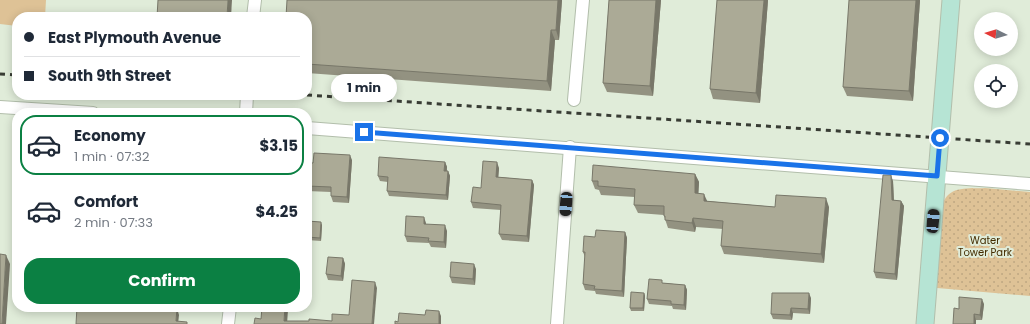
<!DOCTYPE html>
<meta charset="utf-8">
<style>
body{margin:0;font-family:Poppins,sans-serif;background:#f6f6f7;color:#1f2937;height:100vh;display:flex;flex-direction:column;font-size:15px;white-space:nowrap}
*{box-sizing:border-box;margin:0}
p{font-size:13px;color:#747a83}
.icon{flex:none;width:22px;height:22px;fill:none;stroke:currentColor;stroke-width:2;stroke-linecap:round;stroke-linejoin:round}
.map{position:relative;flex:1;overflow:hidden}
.sheet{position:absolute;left:12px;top:108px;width:300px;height:204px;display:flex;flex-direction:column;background:#fff;border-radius:16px;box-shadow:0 2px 10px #0003}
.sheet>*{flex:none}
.hud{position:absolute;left:12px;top:12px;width:300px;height:88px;border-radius:16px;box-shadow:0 2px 10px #0003;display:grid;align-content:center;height:88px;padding:0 12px;background:#fff}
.needle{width:26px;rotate:275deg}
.controls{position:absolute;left:974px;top:12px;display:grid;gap:8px}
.controls a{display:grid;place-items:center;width:44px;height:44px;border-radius:50%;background:#fff;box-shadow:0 2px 10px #0003;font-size:20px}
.end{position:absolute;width:18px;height:18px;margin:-9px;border:5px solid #1a73e8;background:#fff;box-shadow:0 0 0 2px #fff}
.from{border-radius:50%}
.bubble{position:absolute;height:28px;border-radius:14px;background:#fff;box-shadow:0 2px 10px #0003;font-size:13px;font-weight:700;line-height:28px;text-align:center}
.car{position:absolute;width:12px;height:24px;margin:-12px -6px;border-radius:5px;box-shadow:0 0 3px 1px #0007;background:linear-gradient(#222 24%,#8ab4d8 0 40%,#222 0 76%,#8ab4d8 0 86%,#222 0)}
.hud b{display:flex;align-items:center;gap:14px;height:38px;font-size:15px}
.hud b+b{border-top:1px solid #e0e1e3}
.hud i{width:10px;height:10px;background:#1f2937}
ul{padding:7px 0 0;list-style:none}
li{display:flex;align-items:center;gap:12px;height:60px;margin:0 8px 6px;padding:0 4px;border:2px solid transparent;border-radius:16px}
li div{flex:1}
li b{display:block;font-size:15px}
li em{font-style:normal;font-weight:700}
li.current{border-color:#0b8043}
li>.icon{width:36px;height:36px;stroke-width:1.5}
.button{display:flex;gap:8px;margin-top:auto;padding:8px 12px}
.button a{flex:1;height:46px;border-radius:16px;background:#0b8043;color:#fff;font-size:16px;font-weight:700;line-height:46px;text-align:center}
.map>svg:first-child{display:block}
.grass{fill:url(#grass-dots)}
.garden{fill:#dec296}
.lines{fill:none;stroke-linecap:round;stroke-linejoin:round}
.street-casing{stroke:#b2beab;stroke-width:14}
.secondary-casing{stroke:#b2beab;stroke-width:19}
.street{stroke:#fff;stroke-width:12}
.secondary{stroke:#b6e4d4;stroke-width:17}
.rail{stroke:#383c34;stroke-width:3;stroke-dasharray:5 5;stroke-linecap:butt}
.wall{fill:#939281}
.shaded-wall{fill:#787769}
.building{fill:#abaa96;stroke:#787769}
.route{stroke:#1a73e8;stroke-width:5}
.labels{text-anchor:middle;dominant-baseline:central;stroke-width:4;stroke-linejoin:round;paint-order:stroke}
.park-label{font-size:10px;fill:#432c00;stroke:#e0ecd9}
</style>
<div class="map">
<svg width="1030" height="324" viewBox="0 0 1030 324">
<defs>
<pattern id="grass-dots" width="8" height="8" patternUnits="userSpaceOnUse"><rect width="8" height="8" fill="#dec296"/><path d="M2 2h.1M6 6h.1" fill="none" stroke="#bea781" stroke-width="1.8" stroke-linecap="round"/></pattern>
</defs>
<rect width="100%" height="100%" fill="#e0ecd9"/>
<path class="grass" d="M985,188L1030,192V296L937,288L943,203C950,185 969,189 985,188Z"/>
<polygon class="garden" points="0,0 46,0 45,17 17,17 17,26 0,24"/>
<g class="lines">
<defs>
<g id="street">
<polyline points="253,17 255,0"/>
<polyline points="574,100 583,0"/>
<polyline points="0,107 93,113"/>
<polyline points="246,113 247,95"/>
<polyline points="307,128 1030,184"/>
<polyline points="228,324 230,307"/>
<polyline points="557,324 570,147"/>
</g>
<polyline id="secondary" points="925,324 951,0"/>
</defs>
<use href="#street" class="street-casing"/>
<use href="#secondary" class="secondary-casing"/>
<use href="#street" class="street"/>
<use href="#secondary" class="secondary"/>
<g class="rail">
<polyline points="0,74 17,75"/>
<polyline points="307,95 1030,144"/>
</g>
</g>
<g class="wall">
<polygon points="287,0 562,0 559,40 555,40 551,91 307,73 307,17"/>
<polygon points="609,0 661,0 653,96 607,92 603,83"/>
<polygon points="768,0 760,103 713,99 710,89"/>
<polygon points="920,0 913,101 847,96 843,87"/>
<polygon points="352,160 349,203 333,202 331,196 331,192 307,191 307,163 313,163"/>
<polygon points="445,162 447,167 447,171 448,171 450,176 448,200 389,196 387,191 388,182 380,181 378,176"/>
<polygon points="499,168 498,177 532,180 534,185 529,242 502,240 499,234 501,210 473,208 471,202 481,188"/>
<polygon points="695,174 699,182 698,194 707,201 775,207 829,207 824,263 724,254 721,246 723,229 696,227 695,232 668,228 664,216 664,215 638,213 634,205 635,197 601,195 599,190 595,189 592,181"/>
<polygon points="893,181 894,200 901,201 904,206 897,280 876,278 874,272"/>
<polygon points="307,221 322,225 321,241 307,240"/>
<polygon points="426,223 426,224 447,231 446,248 431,247 429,243 407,242 405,236"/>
<polygon points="625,232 627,238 624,297 596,294 595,291 585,290 583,284 585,257 583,252 595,237"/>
<polygon points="343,258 345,264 343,281 328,280 326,274"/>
<polygon points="476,269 475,285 452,283 450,277"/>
<polygon points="663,283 685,285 687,290 686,310 673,309 672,306 649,304 647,299"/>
<polygon points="644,293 645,296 644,311 631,311 630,308"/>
<polygon points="811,298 810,314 793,313 792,320 773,319 771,314"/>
<polygon points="984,304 982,320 976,320 959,309"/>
</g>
<g class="shaded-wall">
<polygon points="228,0 232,0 231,17 227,17"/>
<polygon points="558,0 562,0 559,40 556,30"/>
<polygon points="656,0 661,0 653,96 650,86"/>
<polygon points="764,0 768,0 760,103 756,93"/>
<polygon points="916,0 920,0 913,101 909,91"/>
<polygon points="551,30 555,40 551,91 547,81"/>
<polygon points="350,155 352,160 349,203 347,197"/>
<polygon points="445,162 447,167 446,176 444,171"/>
<polygon points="497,162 499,168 498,182 496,177"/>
<polygon points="448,171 450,176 448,200 446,195"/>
<polygon points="695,174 699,182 698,202 695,193"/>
<polygon points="891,175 893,181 894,205 892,200"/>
<polygon points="532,180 534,185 529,242 527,236"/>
<polygon points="704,194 708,203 704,201"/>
<polygon points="826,198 829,207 824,263 821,254"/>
<polygon points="901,201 904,206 897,280 895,274"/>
<polygon points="424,217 426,223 426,230 424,224"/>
<polygon points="693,218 696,227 695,232 692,223"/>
<polygon points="321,222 322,225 321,241 320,238"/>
<polygon points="445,225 447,231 446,248 444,242"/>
<polygon points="625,232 627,238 624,297 622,291"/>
<polygon points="6,255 10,264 6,324 2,324"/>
<polygon points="343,258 345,264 343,281 341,276"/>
<polygon points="474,264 476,269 475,285 473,279"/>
<polygon points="375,282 377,288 374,324 372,324"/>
<polygon points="685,285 687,290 686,310 684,305"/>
<polygon points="644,293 645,296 644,311 643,308"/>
<polygon points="809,293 811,298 810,314 808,309"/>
<polygon points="982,299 984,304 982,320 980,315"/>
<polygon points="285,307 286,307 288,310 287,324 284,321"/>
<polygon points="177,308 179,315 178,324 176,321"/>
<polygon points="791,308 793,313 792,320 790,315"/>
<polygon points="439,311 441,316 441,324 439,324"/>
<polygon points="974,314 976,320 976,324 974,324"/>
</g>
<g class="building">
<polygon points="158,0 228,0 227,17 157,17"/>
<polygon points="287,0 558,0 556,30 551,30 547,81 307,64 307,17 286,17"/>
<polygon points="609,0 656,0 650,86 603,83"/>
<polygon points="717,0 764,0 756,93 710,89"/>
<polygon points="849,0 916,0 909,91 843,87"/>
<polygon points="314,153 350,155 347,197 331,196 331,187 307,186 307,163 313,163"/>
<polygon points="379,157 445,162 444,171 448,171 446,195 387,191 388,177 378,176"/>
<polygon points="483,161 497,162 496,177 532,180 527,236 499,234 501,205 471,202 473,187 481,188"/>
<polygon points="593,165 695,174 695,193 704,194 704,201 775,207 776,195 826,198 821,254 721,246 723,221 693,218 692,223 665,220 665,216 664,216 664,206 634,205 635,189 598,186 598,181 592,181"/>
<polygon points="883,175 891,175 892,200 901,201 895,274 874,272"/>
<polygon points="406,216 424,217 424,224 445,225 444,242 428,241 429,238 405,236"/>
<polygon points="307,221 321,222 320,238 307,237"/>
<polygon points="596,230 625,232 622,291 594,289 595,286 583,284 585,252 583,252 584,236 595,237"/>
<polygon points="0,254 6,255 2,324 0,324"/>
<polygon points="328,257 343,258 341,276 326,274"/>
<polygon points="451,262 474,264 473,279 450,277"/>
<polygon points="649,279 662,280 662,283 685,285 684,305 671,304 671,301 647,299"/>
<polygon points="352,280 375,282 372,324 254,324 255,318 261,319 262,307 285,307 284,321 309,321 309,319 332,321 332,314 349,315"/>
<polygon points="631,292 644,293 643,308 630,308"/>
<polygon points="772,293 809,293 808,309 791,308 790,315 771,314"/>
<polygon points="959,297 982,299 980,315 974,314 974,324 953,324 954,308 959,309"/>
<polygon points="77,307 168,307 177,308 176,321 187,322 187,324 76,324"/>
<polygon points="426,310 439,311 439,324 395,324 395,321 398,322 399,313 425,315"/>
</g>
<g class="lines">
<polyline class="route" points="364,132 937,176 940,138"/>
</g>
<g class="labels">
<g class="park-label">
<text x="985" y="240">Water<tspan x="985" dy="12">Tower Park</tspan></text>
</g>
</g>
</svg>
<div class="controls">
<a><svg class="needle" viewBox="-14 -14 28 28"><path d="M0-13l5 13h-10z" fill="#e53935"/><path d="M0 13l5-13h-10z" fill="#747a83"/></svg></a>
<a><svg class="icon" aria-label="locate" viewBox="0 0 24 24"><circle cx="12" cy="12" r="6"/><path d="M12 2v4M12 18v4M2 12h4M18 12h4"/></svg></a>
</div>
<i class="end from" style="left:940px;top:138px"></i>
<i class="end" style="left:364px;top:132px"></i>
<div class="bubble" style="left:331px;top:74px;width:66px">1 min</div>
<i class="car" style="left:566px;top:204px;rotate:184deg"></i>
<i class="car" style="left:933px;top:221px;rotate:5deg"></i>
<div class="hud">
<b><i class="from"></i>East Plymouth Avenue</b>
<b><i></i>South 9th Street</b>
</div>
<section class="sheet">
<ul>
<li class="current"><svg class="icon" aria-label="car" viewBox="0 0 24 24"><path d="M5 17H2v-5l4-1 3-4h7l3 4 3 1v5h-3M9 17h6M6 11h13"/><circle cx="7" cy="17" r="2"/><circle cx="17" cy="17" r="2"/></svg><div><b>Economy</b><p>1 min · 07:32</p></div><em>$3.15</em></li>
<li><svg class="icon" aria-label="car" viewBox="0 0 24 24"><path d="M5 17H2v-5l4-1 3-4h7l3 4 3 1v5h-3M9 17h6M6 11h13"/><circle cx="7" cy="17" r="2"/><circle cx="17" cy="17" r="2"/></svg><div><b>Comfort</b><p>2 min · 07:33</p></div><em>$4.25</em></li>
</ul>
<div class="button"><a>Confirm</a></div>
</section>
</div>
